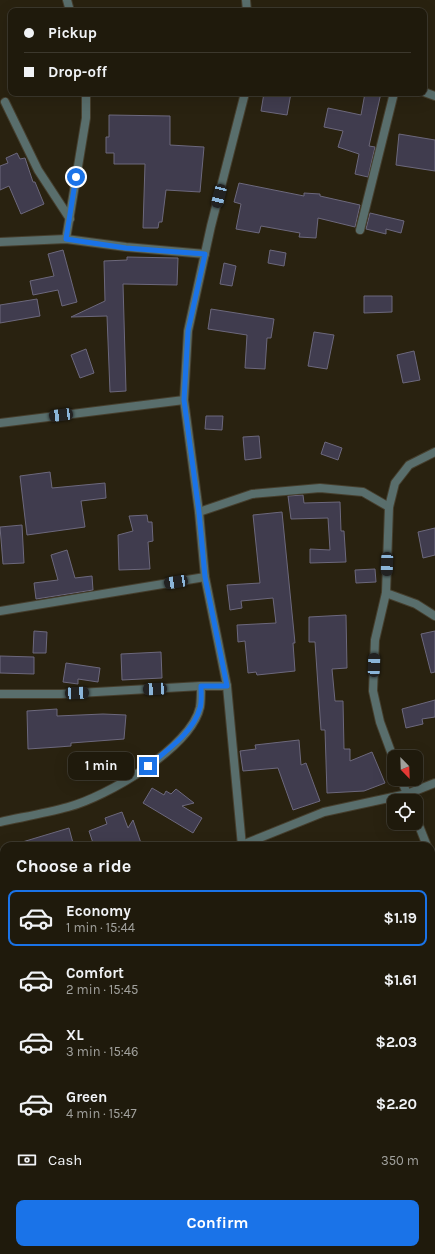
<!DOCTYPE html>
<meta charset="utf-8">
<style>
body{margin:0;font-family:Karla,sans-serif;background:#272315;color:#f1f3f6;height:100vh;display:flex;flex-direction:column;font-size:15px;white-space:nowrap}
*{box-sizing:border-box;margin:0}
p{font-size:13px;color:#a1a19d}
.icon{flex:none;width:22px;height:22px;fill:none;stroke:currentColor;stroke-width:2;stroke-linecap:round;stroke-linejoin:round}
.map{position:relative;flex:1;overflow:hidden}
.sheet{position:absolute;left:0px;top:842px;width:435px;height:412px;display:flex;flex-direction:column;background:#1f1a0c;border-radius:12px 12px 0 0;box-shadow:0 4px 16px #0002,0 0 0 1px #3c382d}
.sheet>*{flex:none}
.guide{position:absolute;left:8px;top:8px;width:419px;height:88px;border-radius:8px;box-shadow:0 4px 16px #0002,0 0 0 1px #3c382d;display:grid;align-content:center;height:88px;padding:0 16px;background:#1f1a0c}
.needle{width:26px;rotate:157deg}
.tools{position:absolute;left:387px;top:750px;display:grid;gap:8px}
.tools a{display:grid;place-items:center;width:36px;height:36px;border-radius:8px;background:#1f1a0c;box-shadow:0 4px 16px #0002,0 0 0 1px #3c382d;font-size:20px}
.end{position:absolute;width:18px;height:18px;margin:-9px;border:5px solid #1a73e8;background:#fff;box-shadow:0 0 0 2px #fff}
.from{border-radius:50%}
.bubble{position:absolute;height:28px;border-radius:8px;background:#1f1a0c;box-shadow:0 4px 16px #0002,0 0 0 1px #3c382d;font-size:13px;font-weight:700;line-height:28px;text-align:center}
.car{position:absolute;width:12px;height:24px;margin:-12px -6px;border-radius:5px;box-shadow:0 0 3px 1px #0007;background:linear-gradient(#222 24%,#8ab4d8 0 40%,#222 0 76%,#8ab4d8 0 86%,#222 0)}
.guide b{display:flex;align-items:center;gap:14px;height:38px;font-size:15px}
.guide b+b{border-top:1px solid #3c382d}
.guide i{width:10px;height:10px;background:#f1f3f6}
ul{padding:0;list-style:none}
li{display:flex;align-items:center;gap:12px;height:56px;margin:0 8px 6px;padding:0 8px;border:2px solid transparent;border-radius:8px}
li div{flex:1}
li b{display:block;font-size:15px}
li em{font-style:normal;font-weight:700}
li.current{border-color:#1a73e8}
li>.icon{width:36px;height:36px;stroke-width:1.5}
h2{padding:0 16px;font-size:18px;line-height:48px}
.pay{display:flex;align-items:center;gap:10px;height:44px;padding:0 16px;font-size:15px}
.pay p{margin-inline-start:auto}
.cta{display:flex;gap:8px;margin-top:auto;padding:8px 16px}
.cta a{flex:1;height:46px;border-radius:8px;background:#1a73e8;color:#fff;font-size:16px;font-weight:700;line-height:46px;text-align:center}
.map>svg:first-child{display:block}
.building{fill:#403c4e;stroke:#6c687c}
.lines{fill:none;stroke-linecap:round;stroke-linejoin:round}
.minor-casing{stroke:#453e2d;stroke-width:10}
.minor{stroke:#596e6c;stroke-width:8}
.route{stroke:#1a73e8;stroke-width:5}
</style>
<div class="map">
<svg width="435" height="1254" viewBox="0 0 435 1254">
<rect width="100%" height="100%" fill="#292210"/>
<g class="building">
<polygon points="264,93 291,93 287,115 261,111"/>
<polygon points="365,93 381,93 369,146 375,147 368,177 355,174 359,154 338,147 343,131 324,127 328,108 361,115"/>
<polygon points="109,115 170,116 170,145 204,147 200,192 166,190 162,222 159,222 158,228 143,228 145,164 114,164 114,153 106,153 106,137 109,137"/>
<polygon points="399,134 435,140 435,171 396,165"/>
<polygon points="17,153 20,159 25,158 33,182 35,182 44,204 21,214 9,186 0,190 0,166 8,163 6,158"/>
<polygon points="239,183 304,196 304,193 320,194 320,196 360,205 355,227 318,218 316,238 299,237 300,233 261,226 259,233 236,229 241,204 234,202"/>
<polygon points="370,213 404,221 401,233 386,229 386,234 366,229"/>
<polygon points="63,250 77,302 62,306 58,290 33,295 30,281 54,276 48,254"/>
<polygon points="270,250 286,253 284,266 268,263"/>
<polygon points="127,257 178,258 177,285 123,284 126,391 110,392 107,316 71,317 105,301 104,261 127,260"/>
<polygon points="224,263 236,266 232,286 220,284"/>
<polygon points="364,296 392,296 392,312 364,313"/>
<polygon points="37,299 40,316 0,323 0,305"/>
<polygon points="211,309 274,319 271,338 267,338 265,369 245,368 247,335 208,329"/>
<polygon points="314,332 334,335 327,369 308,366"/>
<polygon points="86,349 94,373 80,378 71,355"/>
<polygon points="414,351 420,380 403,383 397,355"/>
<polygon points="206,416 223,416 222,430 205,429"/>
<polygon points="259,436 261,458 245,460 243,437"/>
<polygon points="325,442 342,448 338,460 321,454"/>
<polygon points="50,472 52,488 105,483 106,498 81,501 85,527 27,535 20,476"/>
<polygon points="303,495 304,503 340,502 341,531 344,531 346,562 310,563 310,549 330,550 328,518 291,519 288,496"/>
<polygon points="282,512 295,643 293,643 295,671 257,675 256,672 248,673 245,641 238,642 237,625 276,623 273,598 241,601 242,608 230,610 227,585 260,583 253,515"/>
<polygon points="147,515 148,522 152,522 153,541 148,542 150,569 119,570 118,535 133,531 129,516"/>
<polygon points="22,525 24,563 3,564 0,527"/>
<polygon points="435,528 435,555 423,558 418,532"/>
<polygon points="67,550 75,578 92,576 93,590 36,599 34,583 58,580 51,555"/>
<polygon points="375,569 376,582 356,583 355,570"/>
<polygon points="346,615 347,668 332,669 335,701 343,701 344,749 350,749 350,761 372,752 385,783 364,791 327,793 325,730 321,730 315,642 309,642 309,617"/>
<polygon points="34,631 47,632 46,653 33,653"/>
<polygon points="435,631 435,672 431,673 421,634"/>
<polygon points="161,652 162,678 122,680 121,654"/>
<polygon points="0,656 34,657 34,674 0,673"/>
<polygon points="66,663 100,668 98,682 78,679 78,684 63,682"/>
<polygon points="435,700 435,717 422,719 423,724 406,728 402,709"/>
<polygon points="57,709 57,716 103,714 126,715 124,739 71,743 71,746 58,747 28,749 27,711"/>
<polygon points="299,740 301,765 306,763 320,801 293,810 278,768 243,771 240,751 256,749 255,745"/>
<polygon points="152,788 164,795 166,791 171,794 176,789 194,803 182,806 202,818 193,833 143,803"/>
<polygon points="122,812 128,828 133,820 142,846 94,846 89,831 107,824 105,818"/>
<polygon points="69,828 73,843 63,846 19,846 19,843"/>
</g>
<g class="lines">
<defs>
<g id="minor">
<polyline points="67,0 70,11"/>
<polyline points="246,0 247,11"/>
<polyline points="424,92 435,96"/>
<polyline points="5,102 38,170 70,219"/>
<polyline points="360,230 394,93"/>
<polyline points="66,239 86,118 86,93"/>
<polyline points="0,242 66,239 126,247 205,254"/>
<polyline points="0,423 184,400"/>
<polyline points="199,512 252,494 320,488 363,492 389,507"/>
<polyline points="386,593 416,604 435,616"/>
<polyline points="0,611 205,577"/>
<polyline points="0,694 61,694 201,686 227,686"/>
<polyline points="394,760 380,722 373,691 375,640 386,593 389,507 395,483 409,465 435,452"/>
<polyline points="401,779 410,801"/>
<polyline points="416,818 427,846"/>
<path d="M0,822C23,817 46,813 68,807C106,797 191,748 200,707C201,701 201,693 201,686"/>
<polyline points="242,845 324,812 407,794 435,783"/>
<polyline points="242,846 227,686 205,577 199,512 184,400 188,331 211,226 245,93"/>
<polyline points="431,857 435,868"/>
<polyline points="0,995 4,994"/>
<polyline points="0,1226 4,1225"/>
<polyline points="410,1250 412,1254"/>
</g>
</defs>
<use href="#minor" class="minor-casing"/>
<use href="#minor" class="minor"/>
</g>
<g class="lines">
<path class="route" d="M76,177L66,239L126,248L205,254L188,331L184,400L199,512L205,577L227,686H201C201,693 202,702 200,708C193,733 167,750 148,766"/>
</g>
</svg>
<div class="tools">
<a><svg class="needle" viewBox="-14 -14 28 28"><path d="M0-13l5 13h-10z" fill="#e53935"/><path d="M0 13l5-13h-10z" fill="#a1a19d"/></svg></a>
<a><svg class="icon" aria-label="locate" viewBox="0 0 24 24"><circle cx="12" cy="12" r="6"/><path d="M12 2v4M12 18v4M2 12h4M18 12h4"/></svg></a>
</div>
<i class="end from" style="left:76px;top:177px"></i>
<i class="end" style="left:148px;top:766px"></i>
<div class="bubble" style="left:68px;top:752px;width:66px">1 min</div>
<i class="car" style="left:219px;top:196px;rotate:194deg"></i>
<i class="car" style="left:61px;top:415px;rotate:263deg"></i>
<i class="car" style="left:387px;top:564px;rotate:182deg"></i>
<i class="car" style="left:176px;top:582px;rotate:261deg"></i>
<i class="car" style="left:374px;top:665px;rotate:2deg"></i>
<i class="car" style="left:155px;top:689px;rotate:267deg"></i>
<i class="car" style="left:77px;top:693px;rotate:87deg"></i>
<div class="guide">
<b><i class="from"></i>Pickup</b>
<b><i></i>Drop-off</b>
</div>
<section class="sheet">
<h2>Choose a ride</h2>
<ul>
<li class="current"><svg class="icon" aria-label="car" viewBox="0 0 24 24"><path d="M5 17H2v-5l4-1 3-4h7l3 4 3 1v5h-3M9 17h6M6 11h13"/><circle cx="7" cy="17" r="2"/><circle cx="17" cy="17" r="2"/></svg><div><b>Economy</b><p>1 min · 15:44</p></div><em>$1.19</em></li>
<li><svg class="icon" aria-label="car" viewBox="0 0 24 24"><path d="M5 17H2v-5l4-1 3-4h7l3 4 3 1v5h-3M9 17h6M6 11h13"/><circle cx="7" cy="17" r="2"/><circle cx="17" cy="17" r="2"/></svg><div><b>Comfort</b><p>2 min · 15:45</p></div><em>$1.61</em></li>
<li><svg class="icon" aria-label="car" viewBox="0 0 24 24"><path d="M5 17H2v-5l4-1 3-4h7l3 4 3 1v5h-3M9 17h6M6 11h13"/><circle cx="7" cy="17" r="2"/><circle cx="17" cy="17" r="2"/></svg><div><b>XL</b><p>3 min · 15:46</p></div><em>$2.03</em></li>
<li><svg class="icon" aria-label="car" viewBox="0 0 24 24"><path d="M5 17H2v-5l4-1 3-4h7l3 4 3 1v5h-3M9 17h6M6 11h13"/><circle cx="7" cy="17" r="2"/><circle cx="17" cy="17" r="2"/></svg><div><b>Green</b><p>4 min · 15:47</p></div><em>$2.20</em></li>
</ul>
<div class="pay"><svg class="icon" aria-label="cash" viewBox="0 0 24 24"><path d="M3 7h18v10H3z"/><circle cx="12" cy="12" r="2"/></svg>Cash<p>350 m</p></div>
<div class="cta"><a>Confirm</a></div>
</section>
</div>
